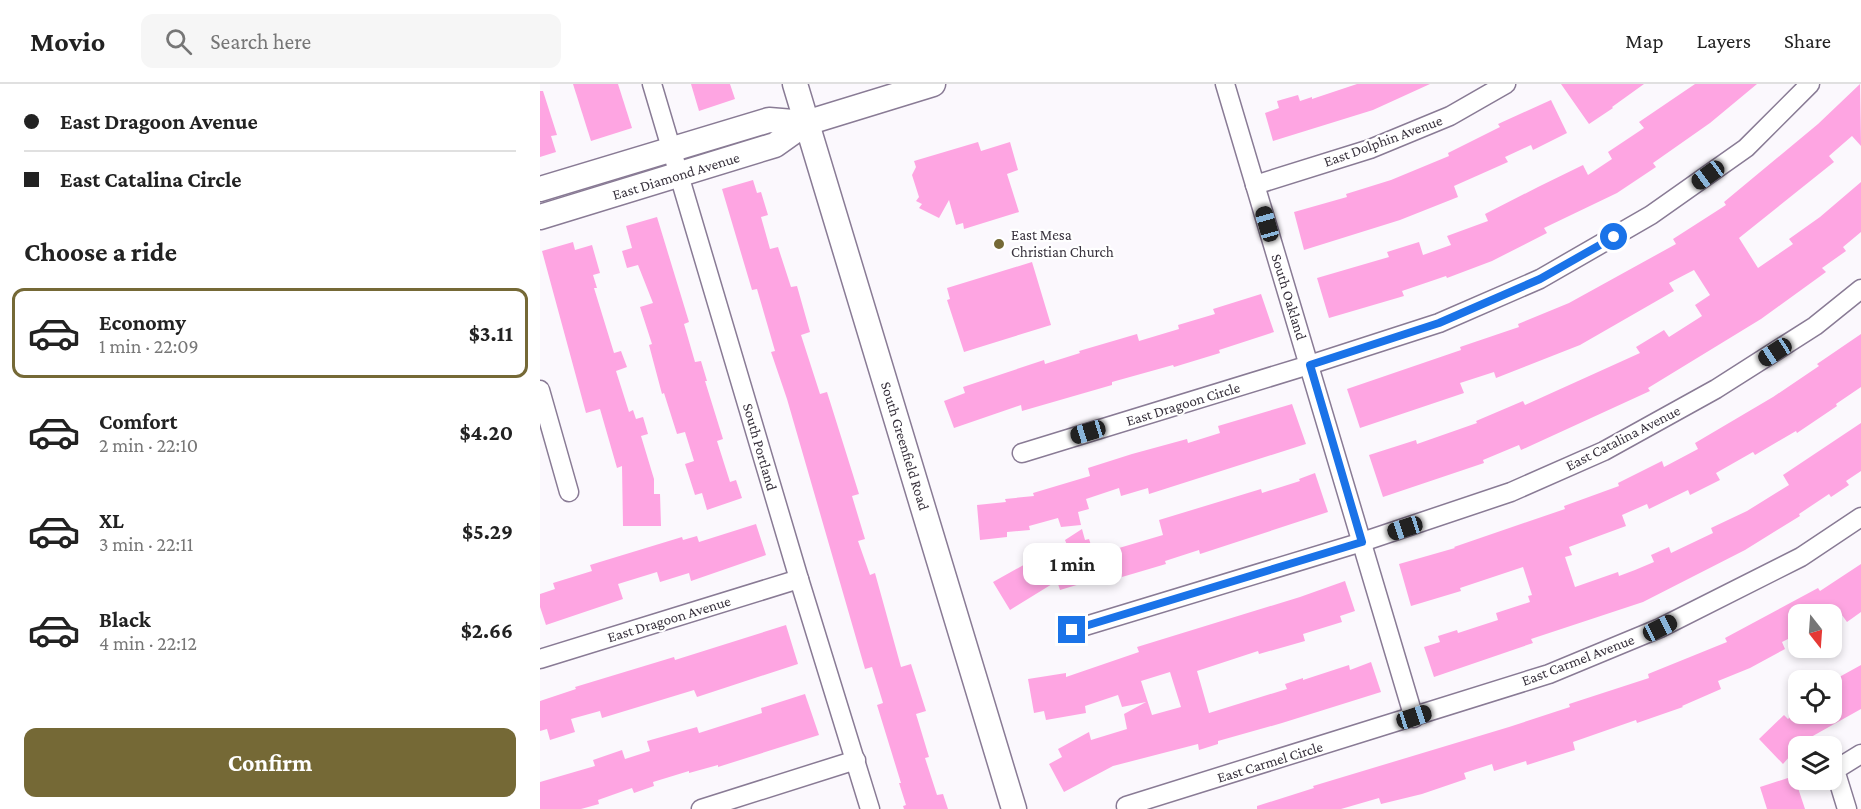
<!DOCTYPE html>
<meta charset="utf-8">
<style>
body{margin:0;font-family:"Crimson Pro",serif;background:#f6f6f6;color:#222;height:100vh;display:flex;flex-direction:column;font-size:22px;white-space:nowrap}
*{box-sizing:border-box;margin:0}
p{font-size:20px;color:#767676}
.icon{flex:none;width:33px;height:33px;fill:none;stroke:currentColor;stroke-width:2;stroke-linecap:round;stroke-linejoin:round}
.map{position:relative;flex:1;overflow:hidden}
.sheet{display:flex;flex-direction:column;background:#fff;width:540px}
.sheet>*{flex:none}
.hud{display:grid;align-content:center;height:132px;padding:0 24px;background:#fff}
.needle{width:39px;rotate:163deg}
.tools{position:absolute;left:1248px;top:520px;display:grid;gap:12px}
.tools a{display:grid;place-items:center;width:54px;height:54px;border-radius:12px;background:#fff;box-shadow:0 3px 9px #0003;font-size:30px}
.end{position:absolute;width:27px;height:27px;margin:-14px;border:8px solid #1a73e8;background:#fff;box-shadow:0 0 0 3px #fff}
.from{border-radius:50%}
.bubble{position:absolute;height:42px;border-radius:12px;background:#fff;box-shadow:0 3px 9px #0003;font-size:20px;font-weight:700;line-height:42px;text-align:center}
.car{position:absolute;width:18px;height:36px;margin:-18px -9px;border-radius:8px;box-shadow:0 0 4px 2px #0007;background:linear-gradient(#222 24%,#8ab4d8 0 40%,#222 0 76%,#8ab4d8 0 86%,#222 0)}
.hud b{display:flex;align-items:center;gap:21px;height:57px;font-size:22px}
.hud b+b{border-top:2px solid #e0e0e0}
.hud i{width:15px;height:15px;background:#222}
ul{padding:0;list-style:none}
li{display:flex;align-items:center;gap:18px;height:90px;margin:0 12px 9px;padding:0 12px;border:3px solid transparent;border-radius:12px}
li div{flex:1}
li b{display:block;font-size:22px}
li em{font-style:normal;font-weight:700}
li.on{border-color:#756936}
li>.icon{width:54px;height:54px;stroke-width:1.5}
h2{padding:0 24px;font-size:27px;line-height:72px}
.button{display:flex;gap:12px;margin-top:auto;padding:12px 24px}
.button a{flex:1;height:69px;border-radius:12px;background:#756936;color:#fff;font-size:24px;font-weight:700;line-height:69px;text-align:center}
header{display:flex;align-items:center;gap:36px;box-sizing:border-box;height:84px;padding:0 30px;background:#fff;border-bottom:2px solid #e0e0e0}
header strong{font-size:28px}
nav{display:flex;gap:33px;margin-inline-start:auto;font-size:21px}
.search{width:420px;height:54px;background:#f6f6f6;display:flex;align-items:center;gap:15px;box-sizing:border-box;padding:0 21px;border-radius:12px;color:#767676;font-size:22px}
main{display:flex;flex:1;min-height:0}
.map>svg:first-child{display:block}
.building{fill:#fea5e2;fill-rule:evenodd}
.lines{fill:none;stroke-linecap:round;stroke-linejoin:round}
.street-casing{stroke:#897b95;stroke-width:21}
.secondary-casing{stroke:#897b95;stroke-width:27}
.street{stroke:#fff;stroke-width:18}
.secondary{stroke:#fff;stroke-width:24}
.route{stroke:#1a73e8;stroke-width:8}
.poi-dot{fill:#756936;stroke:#fff;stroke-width:2}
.labels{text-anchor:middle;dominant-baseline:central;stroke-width:4.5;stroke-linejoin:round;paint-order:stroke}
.street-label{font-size:15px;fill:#38323d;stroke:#fff}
.poi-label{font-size:15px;fill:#38323d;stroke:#fff;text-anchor:start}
</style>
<header>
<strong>Movio</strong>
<div class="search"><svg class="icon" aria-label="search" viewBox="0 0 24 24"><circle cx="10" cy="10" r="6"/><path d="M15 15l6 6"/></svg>Search here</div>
<nav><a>Map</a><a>Layers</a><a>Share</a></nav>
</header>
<main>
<section class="sheet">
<div class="hud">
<b><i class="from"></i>East Dragoon Avenue</b>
<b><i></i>East Catalina Circle</b>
</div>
<h2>Choose a ride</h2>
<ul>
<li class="on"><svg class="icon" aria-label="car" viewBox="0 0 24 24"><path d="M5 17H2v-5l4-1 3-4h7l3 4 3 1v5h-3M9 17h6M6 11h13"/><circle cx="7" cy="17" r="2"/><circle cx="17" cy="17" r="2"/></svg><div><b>Economy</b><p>1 min · 22:09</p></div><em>$3.11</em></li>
<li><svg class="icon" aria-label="car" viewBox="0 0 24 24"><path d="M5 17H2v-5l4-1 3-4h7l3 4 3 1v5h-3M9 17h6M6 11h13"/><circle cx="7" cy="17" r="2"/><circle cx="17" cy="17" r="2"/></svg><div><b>Comfort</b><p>2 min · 22:10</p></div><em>$4.20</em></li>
<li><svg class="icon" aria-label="car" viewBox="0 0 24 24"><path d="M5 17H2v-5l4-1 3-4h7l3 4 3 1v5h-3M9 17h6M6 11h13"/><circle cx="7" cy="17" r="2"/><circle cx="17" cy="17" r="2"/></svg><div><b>XL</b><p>3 min · 22:11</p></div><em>$5.29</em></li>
<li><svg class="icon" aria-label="car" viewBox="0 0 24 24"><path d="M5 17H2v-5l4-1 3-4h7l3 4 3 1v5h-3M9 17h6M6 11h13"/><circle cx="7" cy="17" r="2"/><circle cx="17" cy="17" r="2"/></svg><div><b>Black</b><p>4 min · 22:12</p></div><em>$2.66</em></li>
</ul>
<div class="button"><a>Confirm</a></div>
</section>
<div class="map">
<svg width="1321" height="725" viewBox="0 0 1321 725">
<rect width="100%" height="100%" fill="#fbf8fd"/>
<g class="building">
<polygon points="33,0 78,0 92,44 51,57"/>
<polygon points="151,0 190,0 195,15 159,27"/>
<polygon points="817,0 890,0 833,26 733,57 725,29 739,24 737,17 758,11 760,17 772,13 772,15"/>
<polygon points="1021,0 1104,0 1072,23 1073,24 1049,40"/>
<polygon points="1155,0 1217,0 1170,39 1113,79 1116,83 1077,109 1004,144 1007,149 952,177 907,194 906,192 862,207 864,212 789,234 777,194 849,173 847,168 879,158 883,171 911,161 907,152 948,137 945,130 998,103 1043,81 1048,91 1072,75 1068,68 1104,44 1099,38"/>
<polygon points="1320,0 1321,62 1312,52 1289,72 1294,78 1199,154 1218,184 1253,160 1249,155 1280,133 1321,98 1321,148 1303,163 1306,167 1282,184 1286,188 1221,235 1108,304 1110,307 981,366 979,361 943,376 944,379 843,413 829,371 876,356 877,360 937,339 936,337 983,317 985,321 1100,269 1096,263 1124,246 1129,253 1162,232 1155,221 1170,211 1154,186 1129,199 1134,207 1040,261 956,294 954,288 920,299 924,309 820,344 807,305 921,266 920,263 979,243 978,240 1029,219 1136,160 1133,155 1186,121 1184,118 1278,40"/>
<polygon points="0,7 3,7 17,51 11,52 16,68 0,73"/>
<polygon points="1011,16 1027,49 993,66 991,61 965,73 968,78 914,102 918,113 860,136 764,166 754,128 807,113 806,110 851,96 909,72 908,69 960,43 958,40"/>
<polygon points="438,58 441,67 470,58 478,86 467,90 479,128 424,145 423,139 416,141 409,116 399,134 379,124 382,120 376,117 379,113 372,91 376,83 374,77"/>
<polygon points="213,96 217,109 221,108 228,131 221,133 230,165 238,163 251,203 257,202 270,248 261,251 280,310 287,308 319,410 312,412 325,455 318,457 330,491 335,489 361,583 371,580 386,627 376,630 389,673 385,674 397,711 403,710 408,725 364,725 363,722 366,721 359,699 361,699 337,621 343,619 332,583 325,585 247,315 231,268 235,267 217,205 212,206 182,105"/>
<polygon points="117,133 149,238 144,240 155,278 161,277 167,297 165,297 183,355 177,357 190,398 196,396 202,414 167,426 162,409 155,411 145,380 154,377 145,348 137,350 124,309 122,310 109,261 112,260 100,223 113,219 98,181 87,184 82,167 92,164 86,142"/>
<polygon points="33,158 35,166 52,161 60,189 53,191 57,204 54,204 74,269 81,267 87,283 76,287 89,328 93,326 96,335 103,333 108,350 101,352 114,395 114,410 120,410 121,442 83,442 82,382 77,384 60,325 46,329 2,167"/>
<polygon points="492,178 511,241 424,268 407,216 410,215 407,204"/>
<polygon points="721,210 734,248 679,266 680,269 634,283 633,281 572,298 572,301 482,327 481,321 414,344 404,317 425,309 423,303 504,276 505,280 540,269 539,267 597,250 599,257 639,245 638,241 675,230 673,225"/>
<polygon points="1321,250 1321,303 1296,320 1297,322 1257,349 1256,347 1215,371 1213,368 1176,389 1180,396 1150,411 1148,406 1109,425 1107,420 1082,431 1086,442 1029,463 1032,471 1025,473 1035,503 1078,488 1079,492 1095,486 1114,478 1111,471 1129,463 1131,469 1173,449 1171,444 1207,427 1249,401 1243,391 1321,339 1321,387 1306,397 1309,401 1291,413 1289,410 1259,430 1260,432 1205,466 1103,518 991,555 993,559 894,593 884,563 900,558 898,552 917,546 918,549 958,536 956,529 990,518 988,512 992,511 983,483 920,504 921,507 871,522 859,480 915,464 914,463 1025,425 1024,422 1079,402 1078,399 1122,377 1124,383 1158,365 1155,359 1233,313 1279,282 1277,280"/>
<polygon points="752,320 766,360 609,410 608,404 581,412 579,404 546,415 549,425 538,428 541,441 521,443 518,434 489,442 490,446 467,448 467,453 440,456 437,421 466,418 465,415 494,412 493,409 550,392 548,384 592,370 647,355 648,359 680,349 678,342"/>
<polygon points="775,389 788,428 660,470 659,466 625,477 626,480 582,493 580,488 520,506 517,497 470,526 453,498 496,474 498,477 524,470 522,463 527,461 525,456 542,445 545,456 549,455 552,464 560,462 562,469 623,451 619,436 721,405 722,409 760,397 759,395"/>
<polygon points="216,440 226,471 151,497 149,489 120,498 117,488 78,500 83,515 6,541 0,523 0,510 15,505 13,499 52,487 50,481 142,453 143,456 157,452 159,458"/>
<polygon points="1321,480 1321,528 1307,538 1299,527 1291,531 1258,531 1258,550 1242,558 1245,565 1210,584 1178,597 1181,605 1142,622 1143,623 1097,639 1096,636 1033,658 1035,666 987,681 986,677 954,687 952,680 924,689 926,695 882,710 841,720 839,714 801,725 717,725 717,722 774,704 773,702 969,643 1030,623 1029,620 1109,594 1108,590 1187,558 1185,554 1278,504 1280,507"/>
<path d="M805,497L815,527L800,532L802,538L763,550L765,557L719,570L718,567L657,587L669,629L747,605L745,600L763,594V596L809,581L810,586L831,578L841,608L742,639L678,657V660L659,666L658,660L573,682L524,708L509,680L522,673L518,665L549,648L551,656L587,645L584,630L606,618L582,623L578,611L545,622L546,629L506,636L504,627L494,629L488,595L526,589V593L599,568L597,563L760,513ZM630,588L641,623L612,631L601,597Z"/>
<polygon points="246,541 258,580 157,613 154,606 62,634 60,627 31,635 35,648 10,656 7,645 0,647 0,617 36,605 35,603 134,573 135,576"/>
<polygon points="1321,581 1321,625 1271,653 1258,663 1243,680 1219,655 1244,631 1248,635 1253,630 1292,630 1292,597"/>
<polygon points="265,610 279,651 178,683 178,681 149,689 149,687 113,698 114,702 94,709 92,704 58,716 59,720 41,725 0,725 0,698 55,682 53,676 82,666 85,675 110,667 107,657 157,643 159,649 222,629 221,624"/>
<polygon points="1254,692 1265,725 1227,725 1220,703"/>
</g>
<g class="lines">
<defs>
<g id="street">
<polyline points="112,0 259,495 330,725"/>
<polyline points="685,0 874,634"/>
<polyline points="715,101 830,65 910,32 966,0"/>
<polyline points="0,306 29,408"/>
<polyline points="482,369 769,281 899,239 1000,195 1111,131 1206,64 1270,0"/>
<polyline points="532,546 822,458 971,408 1064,367 1176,305 1275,242 1321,205"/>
<polyline points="0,575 259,495"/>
<polyline points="586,722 1009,590 1120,544 1261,473 1321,433"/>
<polyline points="161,725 316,676"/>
<polyline points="1307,725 1295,686 1321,670"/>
</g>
<g id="secondary">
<polyline points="255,0 474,725"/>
<polyline points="0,105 229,36 266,39"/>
<polyline points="0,133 235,61 266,39 393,0"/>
</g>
</defs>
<use href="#street" class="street-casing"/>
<use href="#secondary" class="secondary-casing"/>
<use href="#street" class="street"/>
<use href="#secondary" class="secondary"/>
</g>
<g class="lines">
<polyline class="route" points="532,546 822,458 770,281 899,239 1000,195 1074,153"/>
</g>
<circle class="poi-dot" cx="459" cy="160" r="6"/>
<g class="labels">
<g class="street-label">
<text transform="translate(843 57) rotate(-20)">East Dolphin Avenue</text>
<text transform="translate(136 92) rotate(-17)">East Diamond Avenue</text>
<text transform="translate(749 213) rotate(73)">South Oakland</text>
<text transform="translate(643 320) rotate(-17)">East Dragoon Circle</text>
<text transform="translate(1083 354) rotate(-27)">East Catalina Avenue</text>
<text transform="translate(365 362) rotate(73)">South Greenfield Road</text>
<text transform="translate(220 363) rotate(74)">South Portland</text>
<text transform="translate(129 535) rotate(-17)">East Dragoon Avenue</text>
<text transform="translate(1038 576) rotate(-21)">East Carmel Avenue</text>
<text transform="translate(730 678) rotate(-17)">East Carmel Circle</text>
</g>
<g class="poi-label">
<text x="471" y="151">East Mesa<tspan x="471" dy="17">Christian Church</tspan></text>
</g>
</g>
</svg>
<div class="tools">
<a><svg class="needle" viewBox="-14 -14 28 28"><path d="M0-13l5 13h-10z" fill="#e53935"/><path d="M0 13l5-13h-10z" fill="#767676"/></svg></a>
<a><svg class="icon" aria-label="locate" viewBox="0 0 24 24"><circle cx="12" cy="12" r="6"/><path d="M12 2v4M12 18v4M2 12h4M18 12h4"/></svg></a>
<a><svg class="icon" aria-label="layers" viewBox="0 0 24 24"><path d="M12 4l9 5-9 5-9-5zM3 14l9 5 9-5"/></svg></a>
</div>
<i class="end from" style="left:1074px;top:153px"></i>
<i class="end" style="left:532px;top:546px"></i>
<div class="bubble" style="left:483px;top:459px;width:99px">1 min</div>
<i class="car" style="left:1168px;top:91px;rotate:234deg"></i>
<i class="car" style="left:727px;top:140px;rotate:344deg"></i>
<i class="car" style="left:1235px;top:268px;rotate:237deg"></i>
<i class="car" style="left:548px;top:348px;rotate:253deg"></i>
<i class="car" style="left:865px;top:444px;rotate:252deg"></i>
<i class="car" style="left:1120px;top:544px;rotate:63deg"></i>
<i class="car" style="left:874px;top:633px;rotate:72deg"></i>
</div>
</main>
